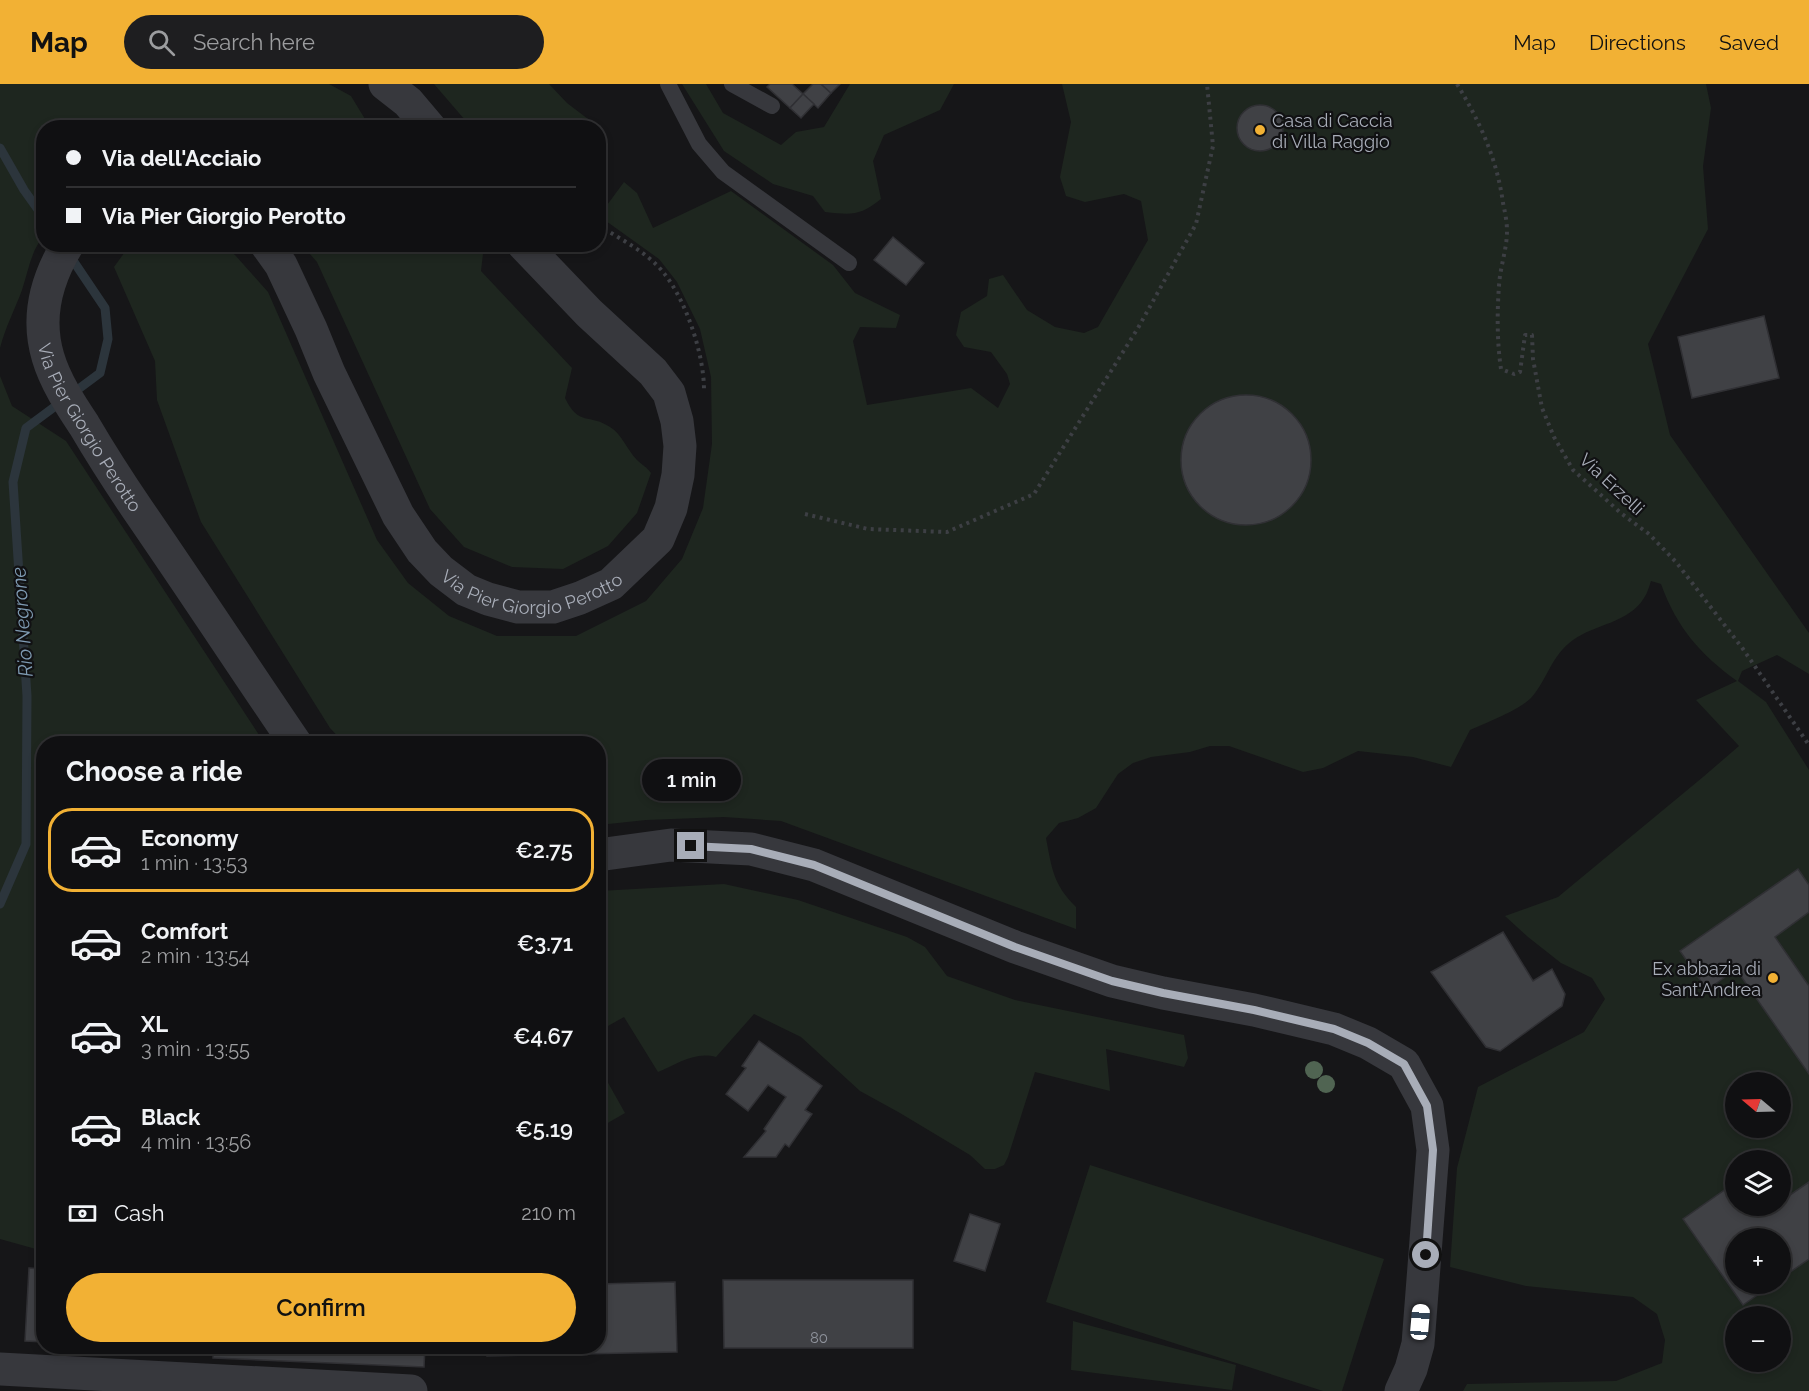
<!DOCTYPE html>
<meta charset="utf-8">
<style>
body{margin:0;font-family:Raleway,sans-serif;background:#1e1e20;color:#f1f3f6;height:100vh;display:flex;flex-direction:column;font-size:22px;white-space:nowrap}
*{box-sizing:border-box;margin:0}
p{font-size:20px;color:#9c9d9f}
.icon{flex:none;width:33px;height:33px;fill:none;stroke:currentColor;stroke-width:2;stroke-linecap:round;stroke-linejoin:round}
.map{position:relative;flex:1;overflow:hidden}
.sheet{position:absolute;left:36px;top:652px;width:570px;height:618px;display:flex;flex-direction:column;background:#101012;border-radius:24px;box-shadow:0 3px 9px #0003,0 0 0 2px #303032}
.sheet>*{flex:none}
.hud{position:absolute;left:36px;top:36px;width:570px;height:132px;border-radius:24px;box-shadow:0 3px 9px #0003,0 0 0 2px #303032;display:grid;align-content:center;height:132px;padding:0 30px;background:#101012}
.needle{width:39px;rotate:289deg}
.fabs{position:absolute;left:1725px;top:988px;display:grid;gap:12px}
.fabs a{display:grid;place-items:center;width:66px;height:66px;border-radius:50%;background:#101012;box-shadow:0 3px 9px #0003,0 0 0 2px #303032;font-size:30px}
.end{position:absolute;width:27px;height:27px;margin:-14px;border:8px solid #a8adb8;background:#111;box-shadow:0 0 0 3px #111}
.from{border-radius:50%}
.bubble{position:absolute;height:42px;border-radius:21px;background:#101012;box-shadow:0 3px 9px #0003,0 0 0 2px #303032;font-size:20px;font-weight:600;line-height:42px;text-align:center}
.car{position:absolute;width:18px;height:36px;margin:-18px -9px;border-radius:8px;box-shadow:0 0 4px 2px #0007;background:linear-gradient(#fff 24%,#345 0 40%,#fff 0 76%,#345 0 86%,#fff 0)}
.hud b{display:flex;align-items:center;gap:21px;height:57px;font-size:22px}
.hud b+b{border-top:2px solid #303032}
.hud i{width:15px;height:15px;background:#f1f3f6}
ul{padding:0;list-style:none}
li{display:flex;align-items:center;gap:18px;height:84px;margin:0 12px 9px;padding:0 18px;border:3px solid transparent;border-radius:24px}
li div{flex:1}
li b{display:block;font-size:22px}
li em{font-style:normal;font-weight:600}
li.selected{border-color:#f2b134}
li>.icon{width:54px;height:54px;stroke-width:1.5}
h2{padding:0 30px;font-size:27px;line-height:72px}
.pay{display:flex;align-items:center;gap:15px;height:66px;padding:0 30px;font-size:22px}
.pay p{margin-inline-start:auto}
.button{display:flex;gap:12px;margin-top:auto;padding:12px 30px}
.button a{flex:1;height:69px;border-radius:36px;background:#f2b134;color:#111;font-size:24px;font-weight:600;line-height:69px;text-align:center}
header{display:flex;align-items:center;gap:36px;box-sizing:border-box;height:84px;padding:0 30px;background:#f2b134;color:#111}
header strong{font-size:28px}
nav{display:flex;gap:33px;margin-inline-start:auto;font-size:21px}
.search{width:420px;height:54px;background:#1e1e20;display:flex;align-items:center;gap:15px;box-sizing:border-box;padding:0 21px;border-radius:33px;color:#9c9d9f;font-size:22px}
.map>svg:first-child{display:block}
.green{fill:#1e261f;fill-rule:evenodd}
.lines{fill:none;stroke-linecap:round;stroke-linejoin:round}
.stream{stroke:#2c353c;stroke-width:9}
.building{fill:#404145;stroke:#303034;stroke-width:1.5}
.path{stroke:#3d3f44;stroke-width:4;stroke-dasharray:3 4.5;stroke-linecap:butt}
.lane{stroke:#37383d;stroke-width:16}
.street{stroke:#37383d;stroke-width:33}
.tree{fill:#506452}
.route{stroke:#a8adb8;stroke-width:8}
.poi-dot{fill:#f2b134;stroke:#111113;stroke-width:2}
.labels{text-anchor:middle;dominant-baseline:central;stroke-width:4.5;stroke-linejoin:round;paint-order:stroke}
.number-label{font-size:15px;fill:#8e929b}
.poi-label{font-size:18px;fill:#a8adb8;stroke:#111113;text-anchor:start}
.street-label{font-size:18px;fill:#a8adb8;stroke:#111113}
.water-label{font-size:20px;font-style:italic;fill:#7f9bb3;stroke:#111113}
</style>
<header>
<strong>Map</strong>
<div class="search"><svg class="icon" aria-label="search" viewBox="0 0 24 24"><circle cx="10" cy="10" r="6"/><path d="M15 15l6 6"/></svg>Search here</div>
<nav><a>Map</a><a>Directions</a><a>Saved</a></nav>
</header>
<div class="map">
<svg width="1809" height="1307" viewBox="0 0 1809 1307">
<rect width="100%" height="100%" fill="#161618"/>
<g class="green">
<path d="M0,0H329L351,12L368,40L372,43L44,44L43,153C31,167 28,188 22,206C15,225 5,244 0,264Z"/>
<polygon points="434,0 549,0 567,19 588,35 587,43 471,43"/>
<path d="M682,0H706L723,29L781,61L796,48L824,43L850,0H954L940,26L884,51L873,77L881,115C859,132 853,131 825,128L813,112L773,100L724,67Z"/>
<path d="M1062,0H1706L1711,24L1703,82L1708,145L1648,260L1670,351L1809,549V590L1777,571L1742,587L1738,597L1766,618L1809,686V1307H1463L1467,1300L1616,1297L1662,1279L1665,1256L1657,1230L1633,1213L1526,1202L1450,1183L1457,1084L1478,1003L1584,948L1605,915L1592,894L1561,879L1528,853L1505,832L1558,813L1703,693L1739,662L1696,616L1737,597C1700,570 1677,544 1661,500L1651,497C1649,503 1647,510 1644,514C1629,539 1595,540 1573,556C1550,573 1548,595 1531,614C1519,626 1486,639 1470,646L1451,683L1413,673L1358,667L1323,684L1303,688L1229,662H1210L1190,668L1151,673L1133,679L1118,690L1096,724L1078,734L1059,739L1046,754C1052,785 1053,800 1076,823V845L781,737L724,733L646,736L599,741L598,660H345L330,644L201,438L157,316L155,277L114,183L130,161H221L235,171L268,208L377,456L408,499L449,532L497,552H576L646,517L682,475L703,424L712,360L711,293L700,245L677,198L659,175L599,132L624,98L637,109L653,144L731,107L833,181L855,209L900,231L896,244L860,243L853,257L867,321L971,304L998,324L1010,300L1007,290L991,268L964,263L956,251L961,228L987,212L989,195L1003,191L1027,226L1055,243L1084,249L1098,243L1148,156L1141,117L1124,110L1085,118L1066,112L1060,93L1071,38ZM1736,999H1780V1044H1736ZM1736,1077H1780V1122H1736ZM1736,1155H1780V1200H1736ZM1736,1233H1780V1278H1736Z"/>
<path d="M302,161H484L481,187L572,284L565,314C579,343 589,329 610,343C622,350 627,366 637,376C642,381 647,383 651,389L637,429L608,462L563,485L512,483L464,463L430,425L317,178Z"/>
<polygon points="0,292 12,322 66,357 265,660 44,660 43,1167 0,1155"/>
<path d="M724,800L798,816L907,853L925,863L947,892L1015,916L1184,951L1188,974L1184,983L1106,965L1110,1007L1035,988L1008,1073L1004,1081L995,1085H985L970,1071L900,1029L860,1007L801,953L754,930L716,973C695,967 677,980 658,988L624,933L599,947V807Z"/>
<polygon points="598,981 625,1029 599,1044 598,1043"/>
<polygon points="1090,1081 1384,1175 1342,1307 1323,1307 1046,1218"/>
<polygon points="1073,1237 1236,1281 1232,1306 1071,1286"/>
</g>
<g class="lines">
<g class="stream">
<polyline points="0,64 24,106 44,134"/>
<polyline points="0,820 26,760 27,612 13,398 26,344 100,289 108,255 105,224 70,172"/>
</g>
</g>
<g class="building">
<polygon points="770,0 792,0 803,10 790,24 767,3"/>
<polygon points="813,0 821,0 831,9 818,24 803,10"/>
<polygon points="821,0 840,0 831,9"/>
<polygon points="803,10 814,20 801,34 790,24"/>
<circle cx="1260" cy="44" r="23"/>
<polygon points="893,153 924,179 906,201 874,176"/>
<polygon points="1764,232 1779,294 1692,314 1678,253"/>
<circle cx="1246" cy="376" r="65"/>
<polygon points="1798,785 1809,801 1809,828 1775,853 1809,902 1809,990 1736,885 1707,906 1680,867"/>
<polygon points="1503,848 1533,897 1552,885 1565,910 1562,922 1500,967 1486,963 1431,888"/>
<polygon points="759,957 822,1002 805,1026 812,1030 789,1063 785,1060 776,1073 744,1073 766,1047 764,1045 786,1013 768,1001 748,1027 726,1010 746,984 742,982"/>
<polygon points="1736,1098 1736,1122 1773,1123 1780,1122 1780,1118 1809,1098 1809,1175 1780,1195 1780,1155 1736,1155 1736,1200 1773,1200 1743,1221 1683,1135"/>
<polygon points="970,1130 1000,1140 985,1187 954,1177"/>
<polygon points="29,1184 44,1185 44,1258 25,1257"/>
<polygon points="723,1196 913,1196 913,1264 724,1264"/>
<polygon points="675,1198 677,1268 487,1272 487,1263 598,1263 598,1200"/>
<polygon points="213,1263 425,1263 424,1283 213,1274"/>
</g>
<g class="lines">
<g class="path">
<path d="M1457,0C1480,38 1497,75 1503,119C1505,128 1507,138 1507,147C1507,165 1500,183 1499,202C1497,228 1497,259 1501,285L1514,290L1520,288L1525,251H1532L1533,275L1542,324L1554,353L1573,386L1622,430L1649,450L1676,478L1743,565L1809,661"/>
<path d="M598,141C620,155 647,168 663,188C686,216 704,270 704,306"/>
<polyline points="805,430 868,445 947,448 1034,410 1138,244 1196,140 1213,62 1207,0"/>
</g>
<g class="lane">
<polyline points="668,0 699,60 723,88 849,179"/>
<polyline points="732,0 772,22"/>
</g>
<g class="street">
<polyline points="385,0 408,18 430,44"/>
<path id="s1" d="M68,160C47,194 36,233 48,273C55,297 70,320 84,341C101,370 119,398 138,426C191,503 243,582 296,660"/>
<path id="s2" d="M266,160L281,181L311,245L329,289L398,431L422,467L441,487L466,506L488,515L518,523H553L580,514L611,500L658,455L671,424L678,391L680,362L677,337L669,309L653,288L589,229L523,160"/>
<polyline points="598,771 671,761 751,765 814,781 1015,863 1112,897 1163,909 1254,926 1334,945 1368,959 1404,980 1427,1022 1433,1066 1418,1260 1411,1285 1401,1307"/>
<polyline points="0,1285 411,1307"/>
</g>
</g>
<g class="tree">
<circle cx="1314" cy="986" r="9"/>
<circle cx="1326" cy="1000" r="9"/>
</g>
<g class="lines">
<polyline class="route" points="691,762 751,765 814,781 1015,863 1112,897 1163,909 1254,926 1334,945 1368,959 1404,980 1427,1022 1433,1066 1426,1171"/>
</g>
<g class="poi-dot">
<circle cx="1260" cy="46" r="6"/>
<circle cx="1773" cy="894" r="6"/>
</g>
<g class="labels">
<g class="number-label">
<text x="819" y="1254">80</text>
</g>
<g class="poi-label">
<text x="1272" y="36">Casa di Caccia<tspan x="1272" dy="21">di Villa Raggio</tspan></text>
<text x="1761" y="884" text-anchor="end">Ex abbazia di<tspan x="1761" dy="21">Sant'Andrea</tspan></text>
</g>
<g class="street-label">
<text stroke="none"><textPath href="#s1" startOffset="200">Via Pier Giorgio Perotto</textPath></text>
<text transform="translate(1612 400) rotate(43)">Via Erzelli</text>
<text stroke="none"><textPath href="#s2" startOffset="472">Via Pier Giorgio Perotto</textPath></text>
</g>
<g class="water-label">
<text transform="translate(22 538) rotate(-94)">Rio Negrone</text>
</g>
</g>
</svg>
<div class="fabs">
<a><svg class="needle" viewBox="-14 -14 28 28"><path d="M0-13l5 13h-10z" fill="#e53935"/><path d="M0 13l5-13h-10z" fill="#9c9d9f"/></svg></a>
<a><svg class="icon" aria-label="layers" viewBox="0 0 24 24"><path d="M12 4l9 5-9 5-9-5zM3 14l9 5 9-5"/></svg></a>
<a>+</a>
<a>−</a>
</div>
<i class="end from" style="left:1426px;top:1171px"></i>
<i class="end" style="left:691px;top:762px"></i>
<div class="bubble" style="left:642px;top:675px;width:99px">1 min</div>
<i class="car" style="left:1420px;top:1238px;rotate:5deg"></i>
<div class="hud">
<b><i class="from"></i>Via dell'Acciaio</b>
<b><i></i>Via Pier Giorgio Perotto</b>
</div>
<section class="sheet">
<h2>Choose a ride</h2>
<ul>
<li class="selected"><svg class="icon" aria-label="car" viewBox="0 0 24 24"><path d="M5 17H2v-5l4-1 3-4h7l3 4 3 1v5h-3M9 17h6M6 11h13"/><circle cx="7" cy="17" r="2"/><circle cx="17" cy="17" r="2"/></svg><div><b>Economy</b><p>1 min · 13:53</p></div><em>€2.75</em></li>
<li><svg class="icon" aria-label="car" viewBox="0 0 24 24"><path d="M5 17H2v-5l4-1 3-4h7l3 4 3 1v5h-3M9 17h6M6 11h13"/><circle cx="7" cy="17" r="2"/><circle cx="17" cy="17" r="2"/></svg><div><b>Comfort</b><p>2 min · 13:54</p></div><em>€3.71</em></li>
<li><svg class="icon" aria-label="car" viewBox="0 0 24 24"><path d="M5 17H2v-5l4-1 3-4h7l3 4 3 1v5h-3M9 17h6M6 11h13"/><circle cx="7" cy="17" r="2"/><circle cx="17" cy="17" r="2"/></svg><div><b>XL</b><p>3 min · 13:55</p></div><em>€4.67</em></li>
<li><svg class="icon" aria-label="car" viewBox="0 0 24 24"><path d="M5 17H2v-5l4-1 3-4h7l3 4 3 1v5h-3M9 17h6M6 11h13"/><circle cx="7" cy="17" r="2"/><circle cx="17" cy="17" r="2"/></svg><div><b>Black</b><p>4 min · 13:56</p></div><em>€5.19</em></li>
</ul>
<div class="pay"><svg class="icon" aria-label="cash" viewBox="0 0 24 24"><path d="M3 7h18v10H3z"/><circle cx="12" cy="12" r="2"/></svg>Cash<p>210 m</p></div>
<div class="button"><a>Confirm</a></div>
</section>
</div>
